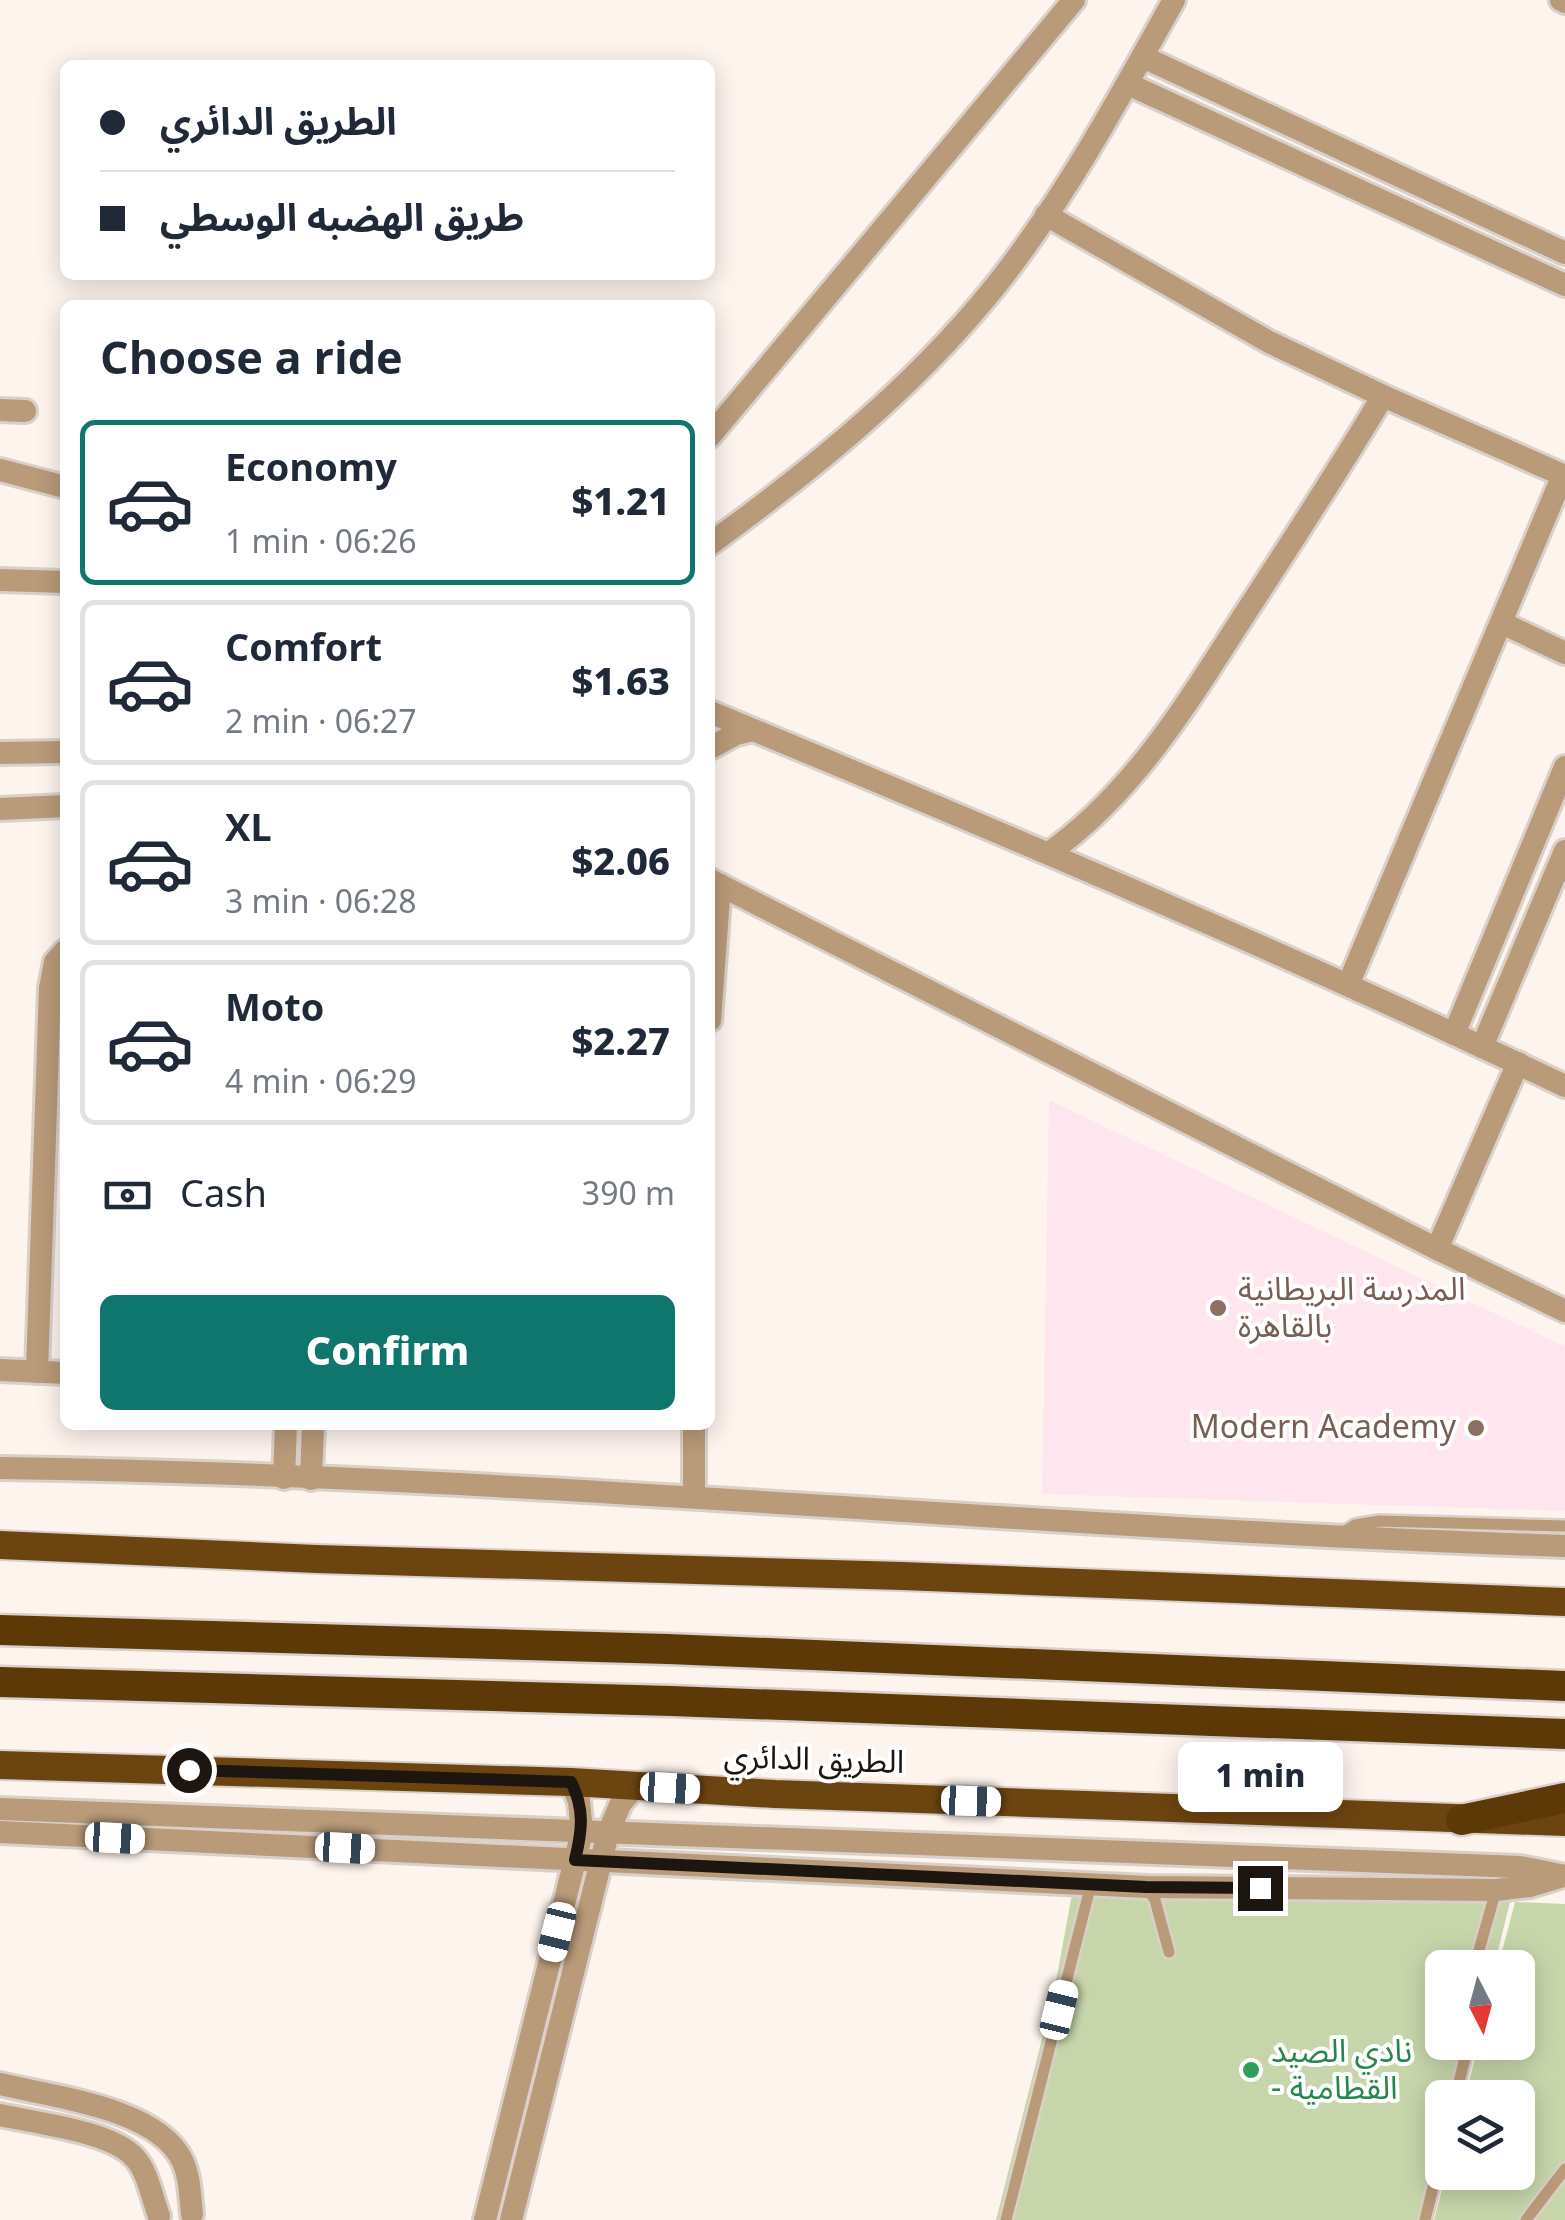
<!DOCTYPE html>
<meta charset="utf-8">
<style>
body{margin:0;font-family:Georgia,"Noto Sans Arabic",serif;background:#f2f2f3;color:#1f2937;height:100vh;display:flex;flex-direction:column;font-size:38px;white-space:nowrap}
*{box-sizing:border-box;margin:0}
p{font-size:32px;color:#747a83}
.icon{flex:none;width:55px;height:55px;fill:none;stroke:currentColor;stroke-width:2;stroke-linecap:round;stroke-linejoin:round}
.map{position:relative;flex:1;overflow:hidden}
.panel{position:absolute;left:60px;top:300px;width:655px;height:1130px;display:flex;flex-direction:column;background:#fff;border-radius:15px;box-shadow:0 5px 25px #0003}
.panel>*{flex:none}
.guide{position:absolute;left:60px;top:60px;width:655px;height:220px;border-radius:15px;box-shadow:0 5px 25px #0003;display:grid;align-content:center;height:220px;padding:0 40px;background:#fff}
.needle{width:65px;rotate:174deg}
.buttons{position:absolute;left:1425px;top:1950px;display:grid;gap:20px}
.buttons a{display:grid;place-items:center;width:110px;height:110px;border-radius:15px;background:#fff;box-shadow:0 5px 25px #0003;font-size:50px}
.end{position:absolute;width:45px;height:45px;margin:-22px;border:12px solid #1d1510;background:#fff;box-shadow:0 0 0 5px #fff}
.from{border-radius:50%}
.bubble{position:absolute;height:70px;border-radius:15px;background:#fff;box-shadow:0 5px 25px #0003;font-size:32px;font-weight:800;line-height:70px;text-align:center}
.car{position:absolute;width:30px;height:60px;margin:-30px -15px;border-radius:12px;box-shadow:0 0 8px 2px #0007;background:linear-gradient(#fff 24%,#345 0 40%,#fff 0 76%,#345 0 86%,#fff 0)}
.guide b{display:flex;align-items:center;gap:35px;height:95px;font-size:38px}
.guide b+b{border-top:2px solid #e0e1e3}
.guide i{width:25px;height:25px;background:#1f2937}
ul{padding:0;list-style:none}
li{display:flex;align-items:center;gap:30px;height:165px;margin:0 20px 15px;padding:0 20px;border:5px solid #e0e1e3;border-radius:15px}
li div{flex:1}
li b{display:block;font-size:38px}
li em{font-style:normal;font-weight:800}
li.current{border-color:#0f766e}
li>.icon{width:90px;height:90px;stroke-width:1.5}
h2{padding:0 40px;font-size:45px;line-height:120px}
.pay{display:flex;align-items:center;gap:25px;height:110px;padding:0 40px;font-size:38px}
.pay p{margin-inline-start:auto}
.action{display:flex;gap:20px;margin-top:auto;padding:20px 40px}
.action a{flex:1;height:115px;border-radius:15px;background:#0f766e;color:#fff;font-size:40px;font-weight:800;line-height:115px;text-align:center}
.map>svg:first-child{display:block}
.education{fill:#fee5ee}
.green{fill:#c7d6aa}
.lines{fill:none;stroke-linecap:round;stroke-linejoin:round}
.service-casing{stroke:#dad0ca;stroke-width:16}
.minor-casing{stroke:#dad0ca;stroke-width:28}
.trunk-casing{stroke:#dad0ca;stroke-width:32}
.motorway-casing{stroke:#dad0ca;stroke-width:35}
.service{stroke:#b99a79;stroke-width:11}
.minor{stroke:#b99a79;stroke-width:22}
.trunk{stroke:#6c4410;stroke-width:28}
.motorway{stroke:#5d3907;stroke-width:30}
.route{stroke:#1d1510;stroke-width:12}
.education-dot{fill:#8d6e63;stroke:#fff;stroke-width:4}
.leisure-dot{fill:#2e9e5b;stroke:#fff;stroke-width:4}
.labels{text-anchor:middle;dominant-baseline:central;stroke-width:8;stroke-linejoin:round;paint-order:stroke}
.education-label{font-size:32px;fill:#785e54;stroke:#fff;text-anchor:start}
.street-label{font-size:32px;fill:#1d1510;stroke:#fff}
.leisure-label{font-size:32px;fill:#27864d;stroke:#fff;text-anchor:start}
</style>
<div class="map">
<svg width="1565" height="2220" viewBox="0 0 1565 2220">
<rect width="100%" height="100%" fill="#fef4ee"/>
<polygon class="education" points="1049,1100 1565,1347 1565,1511 1042,1494"/>
<g class="green">
<polygon points="1072,1894 1510,1902 1494,1967 1442,1968 1442,2042 1475,2043 1461,2097 1442,2098 1442,2169 1429,2220 996,2220 1054,1992"/>
<polygon points="1515,1902 1565,1904 1565,2220 1434,2220 1446,2173 1518,2172 1518,2098 1465,2097 1479,2043 1518,2042 1518,1968 1498,1967"/>
</g>
<g class="lines">
<defs>
<g id="service">
<polyline points="1342,1533 1355,1525 1379,1521 1565,1526"/>
<polyline points="1147,1887 1155,1900 1169,1952"/>
<polyline points="1474,1968 1496,1890"/>
<polyline points="1455,2098 1469,2042"/>
<polyline points="1006,2220 1091,1884"/>
<polyline points="1425,2220 1442,2150"/>
<polyline points="1526,2220 1565,2169"/>
</g>
<g id="minor">
<polyline points="1561,0 1565,2"/>
<polyline points="1143,57 1565,253"/>
<polyline points="1128,84 1565,285"/>
<polyline points="1046,215 1269,342 1383,396 1565,476"/>
<polyline points="0,410 25,411"/>
<polyline points="710,436 1074,0"/>
<polyline points="0,470 65,487"/>
<path d="M710,544C819,465 929,375 1011,266C1074,182 1123,91 1174,0"/>
<polyline points="0,580 65,582"/>
<polyline points="1502,623 1565,653"/>
<path d="M710,712C998,831 1284,952 1565,1086"/>
<polyline points="710,748 736,734 753,730"/>
<polyline points="0,753 65,752"/>
<polyline points="0,809 65,806"/>
<path d="M1049,853C1132,794 1185,707 1239,623C1288,548 1337,473 1383,396"/>
<polyline points="710,880 1437,1249 1565,1311"/>
<polyline points="1348,985 1563,475"/>
<polyline points="710,1020 720,885"/>
<polyline points="1454,1034 1565,767"/>
<polyline points="1482,1047 1565,851"/>
<polyline points="1437,1249 1518,1063"/>
<polyline points="0,1370 65,1373"/>
<polyline points="37,1372 50,988 55,962 65,951"/>
<path d="M0,1468C523,1475 1043,1529 1565,1546"/>
<polyline points="284,1478 286,1425"/>
<polyline points="311,1479 313,1425"/>
<polyline points="694,1495 694,1425"/>
<polyline points="0,1809 1520,1867 1565,1876"/>
<polyline points="0,1832 1147,1887 1496,1890 1530,1886 1563,1876"/>
<path d="M0,2084C53,2097 157,2108 182,2160C190,2176 190,2196 192,2214"/>
<path d="M0,2115C35,2123 112,2131 135,2158C148,2172 152,2198 159,2216"/>
<polyline points="485,2220 582,1832 579,1801 571,1782"/>
<polyline points="511,2220 608,1833 621,1803 635,1787"/>
</g>
<g id="trunk">
<polyline points="0,1545 316,1559 902,1576 1565,1602"/>
<polyline points="0,1765 571,1782 775,1794 1565,1822"/>
</g>
<g id="motorway">
<polyline points="0,1630 668,1649 1565,1686"/>
<polyline points="0,1682 671,1701 1565,1734"/>
<polyline points="1461,1820 1565,1798"/>
</g>
</defs>
<use href="#service" class="service-casing"/>
<use href="#minor" class="minor-casing"/>
<use href="#trunk" class="trunk-casing"/>
<use href="#motorway" class="motorway-casing"/>
<use href="#service" class="service"/>
<use href="#minor" class="minor"/>
<use href="#trunk" class="trunk"/>
<use href="#motorway" class="motorway"/>
</g>
<g class="lines">
<path class="route" d="M189,1770L571,1782C585,1809 582,1831 575,1860L1146,1887L1260,1888"/>
</g>
<g class="education-dot">
<circle cx="1218" cy="1308" r="10"/>
<circle cx="1476" cy="1428" r="10"/>
</g>
<circle class="leisure-dot" cx="1251" cy="2070" r="10"/>
<g class="labels">
<g class="education-label">
<text x="1238" y="1290">المدرسة البريطانية<tspan x="1238" dy="37">بالقاهرة</tspan></text>
<text x="1456" y="1428" text-anchor="end">Modern Academy</text>
</g>
<g class="street-label">
<text transform="translate(814 1760) rotate(2)">الطريق الدائري</text>
</g>
<g class="leisure-label">
<text x="1271" y="2052">نادي الصيد<tspan x="1271" dy="37">- القطامية</tspan></text>
</g>
</g>
</svg>
<div class="buttons">
<a><svg class="needle" viewBox="-14 -14 28 28"><path d="M0-13l5 13h-10z" fill="#e53935"/><path d="M0 13l5-13h-10z" fill="#747a83"/></svg></a>
<a><svg class="icon" aria-label="layers" viewBox="0 0 24 24"><path d="M12 4l9 5-9 5-9-5zM3 14l9 5 9-5"/></svg></a>
</div>
<i class="end from" style="left:189px;top:1770px"></i>
<i class="end" style="left:1260px;top:1888px"></i>
<div class="bubble" style="left:1178px;top:1742px;width:165px">1 min</div>
<i class="car" style="left:670px;top:1788px;rotate:93deg"></i>
<i class="car" style="left:971px;top:1801px;rotate:92deg"></i>
<i class="car" style="left:115px;top:1838px;rotate:93deg"></i>
<i class="car" style="left:345px;top:1848px;rotate:93deg"></i>
<i class="car" style="left:557px;top:1932px;rotate:194deg"></i>
<i class="car" style="left:1059px;top:2010px;rotate:14deg"></i>
<div class="guide">
<b><i class="from"></i>الطريق الدائري</b>
<b><i></i>طريق الهضبه الوسطي</b>
</div>
<section class="panel">
<h2>Choose a ride</h2>
<ul>
<li class="current"><svg class="icon" aria-label="car" viewBox="0 0 24 24"><path d="M5 17H2v-5l4-1 3-4h7l3 4 3 1v5h-3M9 17h6M6 11h13"/><circle cx="7" cy="17" r="2"/><circle cx="17" cy="17" r="2"/></svg><div><b>Economy</b><p>1 min · 06:26</p></div><em>$1.21</em></li>
<li><svg class="icon" aria-label="car" viewBox="0 0 24 24"><path d="M5 17H2v-5l4-1 3-4h7l3 4 3 1v5h-3M9 17h6M6 11h13"/><circle cx="7" cy="17" r="2"/><circle cx="17" cy="17" r="2"/></svg><div><b>Comfort</b><p>2 min · 06:27</p></div><em>$1.63</em></li>
<li><svg class="icon" aria-label="car" viewBox="0 0 24 24"><path d="M5 17H2v-5l4-1 3-4h7l3 4 3 1v5h-3M9 17h6M6 11h13"/><circle cx="7" cy="17" r="2"/><circle cx="17" cy="17" r="2"/></svg><div><b>XL</b><p>3 min · 06:28</p></div><em>$2.06</em></li>
<li><svg class="icon" aria-label="car" viewBox="0 0 24 24"><path d="M5 17H2v-5l4-1 3-4h7l3 4 3 1v5h-3M9 17h6M6 11h13"/><circle cx="7" cy="17" r="2"/><circle cx="17" cy="17" r="2"/></svg><div><b>Moto</b><p>4 min · 06:29</p></div><em>$2.27</em></li>
</ul>
<div class="pay"><svg class="icon" aria-label="cash" viewBox="0 0 24 24"><path d="M3 7h18v10H3z"/><circle cx="12" cy="12" r="2"/></svg>Cash<p>390 m</p></div>
<div class="action"><a>Confirm</a></div>
</section>
</div>
